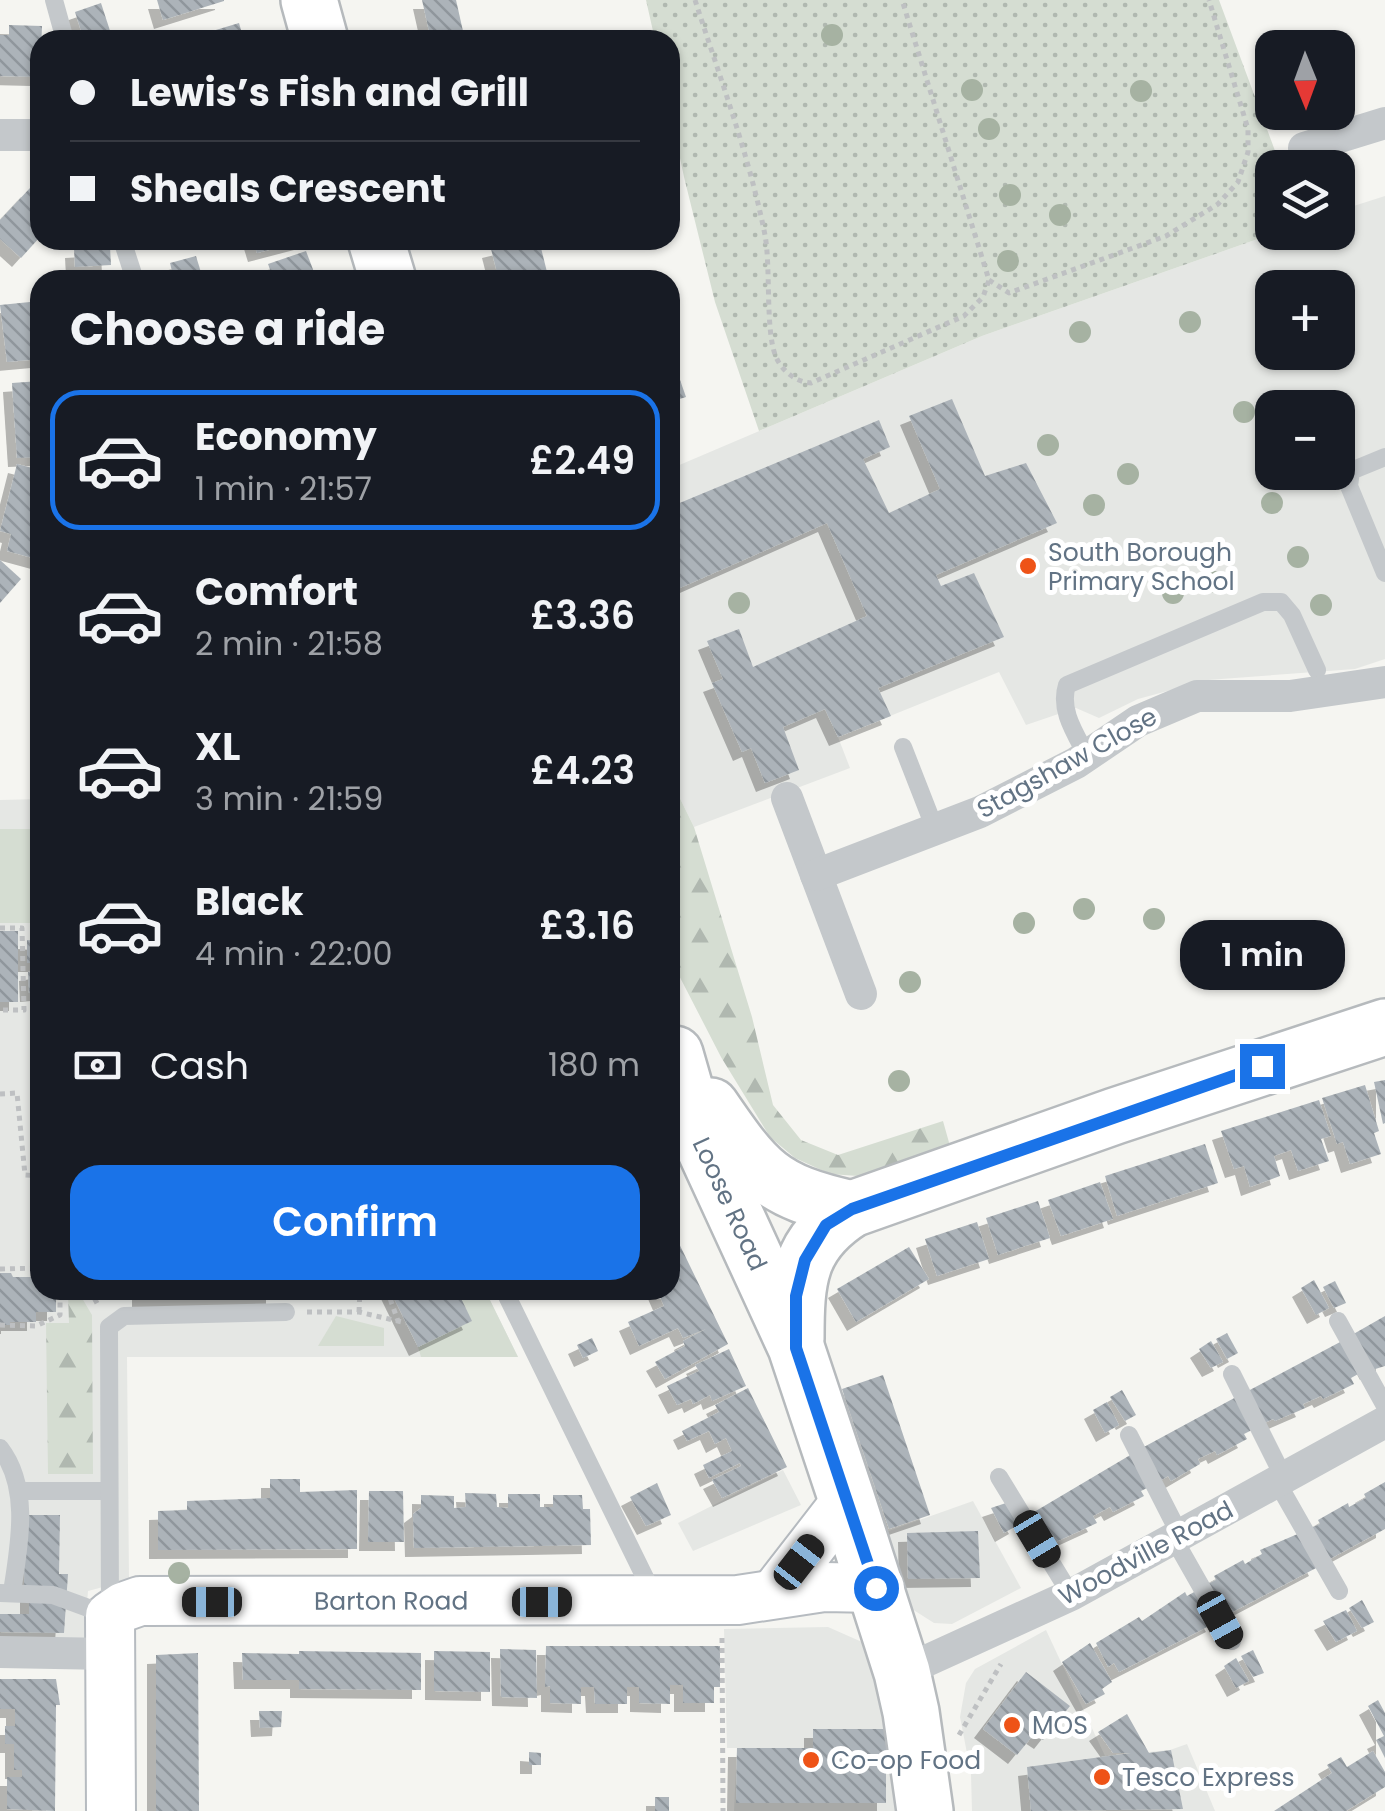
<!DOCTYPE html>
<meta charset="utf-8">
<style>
body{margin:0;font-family:Poppins,sans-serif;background:#20242c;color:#f1f3f6;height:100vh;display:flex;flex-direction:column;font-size:38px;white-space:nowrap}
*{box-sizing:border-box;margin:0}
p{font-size:32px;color:#9ea1a6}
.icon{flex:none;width:55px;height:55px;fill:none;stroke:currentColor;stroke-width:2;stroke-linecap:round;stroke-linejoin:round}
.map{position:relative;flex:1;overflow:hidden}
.side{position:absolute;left:30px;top:270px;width:650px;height:1030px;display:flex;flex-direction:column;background:#171b24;border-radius:30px;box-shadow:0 2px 8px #0004}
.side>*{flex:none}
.hud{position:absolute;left:30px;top:30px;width:650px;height:220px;border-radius:30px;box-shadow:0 2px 8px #0004;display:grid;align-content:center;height:220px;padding:0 40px;background:#171b24}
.needle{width:65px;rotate:179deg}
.buttons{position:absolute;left:1255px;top:30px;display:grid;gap:20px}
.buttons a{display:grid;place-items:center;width:100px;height:100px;border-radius:20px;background:#171b24;box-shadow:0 2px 8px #0004;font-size:50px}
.end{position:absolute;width:45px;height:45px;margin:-22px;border:12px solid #1a73e8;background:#fff;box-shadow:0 0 0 5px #fff}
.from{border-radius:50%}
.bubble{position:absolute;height:70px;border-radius:30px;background:#171b24;box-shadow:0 2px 8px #0004;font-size:32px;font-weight:600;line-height:70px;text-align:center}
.car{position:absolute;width:30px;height:60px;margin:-30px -15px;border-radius:12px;box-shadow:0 0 8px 2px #0007;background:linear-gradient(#222 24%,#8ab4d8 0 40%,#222 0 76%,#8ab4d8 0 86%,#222 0)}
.hud b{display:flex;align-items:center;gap:35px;height:95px;font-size:38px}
.hud b+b{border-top:2px solid #363941}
.hud i{width:25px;height:25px;background:#f1f3f6}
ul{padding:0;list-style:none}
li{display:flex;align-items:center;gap:30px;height:140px;margin:0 20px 15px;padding:0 20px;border:5px solid transparent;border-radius:30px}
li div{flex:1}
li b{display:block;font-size:38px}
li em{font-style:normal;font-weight:600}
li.active{border-color:#1a73e8}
li>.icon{width:90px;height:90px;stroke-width:1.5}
h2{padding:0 40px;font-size:45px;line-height:120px}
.pay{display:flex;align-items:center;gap:25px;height:110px;padding:0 40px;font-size:38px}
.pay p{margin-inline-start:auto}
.cta{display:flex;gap:20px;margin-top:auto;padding:20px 40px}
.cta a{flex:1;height:115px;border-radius:30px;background:#1a73e8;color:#fff;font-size:40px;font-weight:600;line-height:115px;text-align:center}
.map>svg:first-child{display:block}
.built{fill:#e5e7e4;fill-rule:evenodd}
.green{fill:#d5ddd2}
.forest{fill:url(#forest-firs)}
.park{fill:url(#park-dots)}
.building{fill:url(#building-back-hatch);filter:url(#shadow)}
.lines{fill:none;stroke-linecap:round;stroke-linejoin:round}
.secondary-casing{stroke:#b6bbc0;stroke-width:52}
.highway-casing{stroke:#b6babd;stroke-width:60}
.path{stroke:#bec0c2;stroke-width:5;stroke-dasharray:5 5;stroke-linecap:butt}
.lane{stroke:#c4c8cb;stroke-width:18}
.street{stroke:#c4c8cb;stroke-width:32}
.secondary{stroke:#fff;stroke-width:48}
.highway{stroke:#fff;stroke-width:55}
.tree{fill:#a6b2a2}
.route{stroke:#1a73e8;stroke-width:12}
.poi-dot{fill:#ee5317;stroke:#fff;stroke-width:4}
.labels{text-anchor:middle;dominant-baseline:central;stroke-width:10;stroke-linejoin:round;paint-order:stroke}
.poi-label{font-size:25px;fill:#627384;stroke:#fff;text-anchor:start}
.street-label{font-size:25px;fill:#627384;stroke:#fff}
</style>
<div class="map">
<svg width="1385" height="1811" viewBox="0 0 1385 1811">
<defs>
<pattern id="forest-firs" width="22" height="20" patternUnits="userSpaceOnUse" patternTransform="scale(2.5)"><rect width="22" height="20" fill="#d5ddd2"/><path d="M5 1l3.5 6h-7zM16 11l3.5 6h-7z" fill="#b0b8b0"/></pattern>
<pattern id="park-dots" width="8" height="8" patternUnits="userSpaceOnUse" patternTransform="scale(2.5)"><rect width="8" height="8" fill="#d5ddd2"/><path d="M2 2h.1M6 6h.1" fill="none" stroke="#b0b8b0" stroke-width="1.8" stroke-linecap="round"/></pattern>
<pattern id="building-back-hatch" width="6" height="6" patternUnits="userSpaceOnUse" patternTransform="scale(2.5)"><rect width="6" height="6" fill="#acb3b9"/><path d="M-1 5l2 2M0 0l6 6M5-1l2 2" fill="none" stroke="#8f969c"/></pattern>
<filter id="shadow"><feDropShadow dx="-9" dy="9" stdDeviation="0" flood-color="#0004"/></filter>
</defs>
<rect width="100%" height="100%" fill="#f5f5f1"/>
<g class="built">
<path d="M1385,196V659L1355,669L1208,680L1138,699L1099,718L1076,708L1026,725L999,672L838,737L850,768L694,827L670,778V469L982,336L1275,233L1338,232V211ZM1272,288H1338V352H1272ZM1272,408H1338V472H1272Z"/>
<polygon points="40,799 40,1290 485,1290 518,1357 127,1357 129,1580 88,1591 84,1640 0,1640 0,800"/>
<polygon points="783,1470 801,1505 693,1551 678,1523"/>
<polygon points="973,1501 1021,1588 952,1624 934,1623 912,1609 883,1533"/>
<polygon points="828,1627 862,1642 884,1673 917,1811 734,1811 737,1748 727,1748 724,1629"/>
<polygon points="1046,1630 1105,1756 1170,1750 1187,1744 1215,1811 972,1811 971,1774 960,1717 966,1683 975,1669"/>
</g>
<g class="green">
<rect x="0" y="829" width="40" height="94"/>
<polygon points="457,1290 485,1290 518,1357 421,1357 418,1347 471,1321"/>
<polygon points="336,1316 384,1328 384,1346 318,1346"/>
</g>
<g class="forest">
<polygon points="670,778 694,827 752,1017 773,1105 801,1140 838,1155 943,1121 950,1146 858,1176 830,1174 795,1158 770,1137 721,1057 670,958"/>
<polygon points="68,1293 79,1293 92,1315 93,1474 48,1474 46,1323 69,1323"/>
</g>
<polygon class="park" points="646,0 1219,0 1281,167 1272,168 1275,233 982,336 759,431 715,302 684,177 670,111 670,40 655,40"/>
<g class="building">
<polygon points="157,0 224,0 224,1 163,20"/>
<polygon points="422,0 456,0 465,40 431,40"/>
<polygon points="101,3 113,40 84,40 75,12"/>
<polygon points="239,23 244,40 187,40 186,39"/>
<polygon points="9,25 42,26 40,77 0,76 0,35 9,35"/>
<polygon points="30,188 40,197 40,237 21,258 0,239 0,220"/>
<polygon points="253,240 302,240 303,241 257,253"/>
<polygon points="529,240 539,240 549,280 499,280 491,249"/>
<polygon points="110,247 111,265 75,267 74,249"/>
<polygon points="306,251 317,280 274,280 268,264"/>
<polygon points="196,256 203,279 174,280 170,263"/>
<polygon points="40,301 40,359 7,362 0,305"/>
<polygon points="679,377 686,397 670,402 670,380"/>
<polygon points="40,381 40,457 17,458 12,383"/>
<polygon points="952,399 985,476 1026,463 1057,523 936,575 941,586 974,573 1004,637 878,688 891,716 838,737 825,709 783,727 799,770 765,783 751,748 742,752 712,683 723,679 707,641 739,629 753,667 867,616 827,523 673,591 670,507 879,420 890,447 863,459 889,513 940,489 909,416"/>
<polygon points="17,464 40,470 40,560 7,551 11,534 0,531"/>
<polygon points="0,560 21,579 0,603"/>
<rect x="0" y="931" width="18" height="71"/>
<polygon points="27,940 40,941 40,963 27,963"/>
<polygon points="40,970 40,992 29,993 28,972"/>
<polygon points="1385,1080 1385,1123 1383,1124 1374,1082"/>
<polygon points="1365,1085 1379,1131 1374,1133 1381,1154 1350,1164 1343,1142 1337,1144 1322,1098"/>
<polygon points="1319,1100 1331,1136 1321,1139 1329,1161 1298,1171 1291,1150 1274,1156 1280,1176 1250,1187 1244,1166 1234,1169 1221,1131"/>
<polygon points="1205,1144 1218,1183 1117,1216 1105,1176"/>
<polygon points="1100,1182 1113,1219 1061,1236 1048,1200"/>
<polygon points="1038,1201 1050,1238 998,1255 986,1218"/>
<polygon points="977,1222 989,1259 937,1276 925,1239"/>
<polygon points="670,1225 728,1344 665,1379 655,1362 685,1346 683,1341 706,1329 683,1338 678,1328 639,1346 628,1322 664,1306 657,1290 670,1290"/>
<polygon points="909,1247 929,1279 856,1322 837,1289"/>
<polygon points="0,1273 11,1273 13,1277 40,1277 40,1290 56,1290 56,1312 36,1312 36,1322 10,1322 10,1325 0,1325"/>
<polygon points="1314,1280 1329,1308 1316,1315 1301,1288"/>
<polygon points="1335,1281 1346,1303 1334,1308 1323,1287"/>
<polygon points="141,1290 275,1290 275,1296 141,1300"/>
<polygon points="390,1290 457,1290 472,1321 418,1347"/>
<polygon points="1385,1316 1385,1366 1369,1371 1350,1336"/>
<polygon points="1227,1333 1238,1353 1227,1359 1216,1339"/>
<polygon points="592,1338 598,1351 583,1358 577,1345"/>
<polygon points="1211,1341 1223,1362 1211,1368 1199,1349"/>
<polygon points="1342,1341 1360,1373 1351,1378 1354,1384 1323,1399 1321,1396 1303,1404 1305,1408 1275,1421 1273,1419 1262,1424 1246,1392"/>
<polygon points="729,1349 746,1386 712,1401 710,1395 693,1404 691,1399 677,1405 667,1386 699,1371 695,1365"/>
<polygon points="883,1375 930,1515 889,1529 842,1389"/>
<polygon points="748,1388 787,1467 722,1498 712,1480 741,1466 740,1463 709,1478 703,1465 732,1451 726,1438 715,1444 709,1431 687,1441 682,1431 719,1412 715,1405"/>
<polygon points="1122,1390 1136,1415 1125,1421 1110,1397"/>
<polygon points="1238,1396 1254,1429 1244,1434 1247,1439 1217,1455 1215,1451 1198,1459 1200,1464 1171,1481 1168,1476 1160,1481 1142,1448"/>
<polygon points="1107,1402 1119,1425 1105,1433 1093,1410"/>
<polygon points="1132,1454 1149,1487 1141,1491 1144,1496 1113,1512 1110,1507 1093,1516 1097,1523 1047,1546 1029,1515"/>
<polygon points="270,1479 300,1479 300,1492 357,1490 357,1549 158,1550 158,1511 187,1510 187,1501 270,1498"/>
<polygon points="1385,1482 1385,1529 1328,1560 1311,1528 1320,1524 1318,1520 1348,1503 1349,1507 1366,1498 1364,1494"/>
<polygon points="657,1483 671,1515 646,1526 630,1497"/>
<polygon points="369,1491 403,1491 404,1542 368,1542"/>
<polygon points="465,1493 496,1494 497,1507 508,1508 508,1494 540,1494 540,1507 553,1507 553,1495 582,1495 583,1509 590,1509 591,1545 414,1548 413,1514 421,1508 421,1495 454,1496 454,1508 466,1507"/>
<polygon points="1006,1503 1018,1525 1004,1533 991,1508"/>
<polygon points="25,1515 60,1515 59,1574 68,1574 64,1633 0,1632 0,1614 29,1614 29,1591 24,1591"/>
<polygon points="978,1531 980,1578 908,1579 907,1533"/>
<polygon points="1300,1533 1318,1567 1223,1617 1206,1585 1216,1580 1214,1576 1243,1560 1245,1564 1262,1554 1260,1550"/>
<polygon points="1196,1591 1215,1623 1119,1672 1114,1663 1108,1667 1096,1643 1139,1617 1142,1621 1185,1592 1187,1596"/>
<polygon points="1362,1600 1374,1622 1362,1628 1349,1608"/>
<polygon points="1346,1610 1357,1631 1336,1642 1323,1621"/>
<polygon points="1090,1643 1112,1682 1102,1689 1105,1694 1086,1704 1062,1662"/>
<polygon points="546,1646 720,1646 720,1687 714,1687 714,1703 683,1703 683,1685 670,1685 670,1704 639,1703 639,1687 627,1687 627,1704 595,1704 594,1687 581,1687 581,1704 550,1703 550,1686 545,1687"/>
<polygon points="500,1649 536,1650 537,1698 501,1697"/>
<polygon points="1253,1650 1264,1673 1253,1677 1241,1656"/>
<polygon points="299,1651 421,1653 421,1690 299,1689 299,1680 243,1680 242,1653 299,1654"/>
<polygon points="434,1651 490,1652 490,1692 434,1691"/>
<polygon points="198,1653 199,1811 156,1811 156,1655"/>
<polygon points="1236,1658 1249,1681 1236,1688 1224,1666"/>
<polygon points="1026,1672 1070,1706 1043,1740 1034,1734 1017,1755 983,1729"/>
<polygon points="0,1679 56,1679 60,1705 56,1705 55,1811 7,1809 7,1777 22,1777 22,1770 14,1770 14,1744 5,1744 5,1726 15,1726 15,1709 0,1709"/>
<polygon points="1378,1700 1385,1713 1385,1758 1376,1740 1384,1736 1368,1706"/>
<polygon points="259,1711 282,1711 281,1727 260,1728"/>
<polygon points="1127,1714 1149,1753 1171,1750 1183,1809 1031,1811 1027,1767 1131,1753 1113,1753 1098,1732"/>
<polygon points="813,1729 886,1729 886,1803 736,1803 737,1748 813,1748"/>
<polygon points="1373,1751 1385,1772 1385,1787 1346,1811 1274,1811 1332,1773 1327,1765 1341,1757 1347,1767"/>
<polygon points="529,1752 541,1753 541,1765 529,1765"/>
<rect x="655" y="1797" width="14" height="14"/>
</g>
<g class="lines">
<defs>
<g id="secondary">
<polyline points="775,1593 847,1500"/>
<path id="s1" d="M111,1811L110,1616L123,1607L140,1601L738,1600L824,1587L875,1588"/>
</g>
<g id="highway">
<polyline points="309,0 320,40"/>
<polyline points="376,240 388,280"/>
<path id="s2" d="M675,1054L698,1134L796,1347L847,1500L902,1672L911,1712L925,1811"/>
<path d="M711,1106C757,1173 770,1191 852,1209"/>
<path d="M796,1339C796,1280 798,1243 852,1209L1115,1116L1385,1027"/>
</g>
</defs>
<use href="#secondary" class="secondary-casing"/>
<use href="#highway" class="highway-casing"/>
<g class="path">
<path d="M695,0C720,78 749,155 765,235C771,268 765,331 776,357C782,371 796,382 811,383L964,316L983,297L989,280L902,0"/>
<polyline points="989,280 1009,293 1166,236 1218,204 1238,182 1248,152 1248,129 1209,0"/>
<polyline points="0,928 22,928 24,1010 0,1010"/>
<polyline points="0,1094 17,1093 25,1175 40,1176"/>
<polyline points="0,1269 40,1268"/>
<polyline points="90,1290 99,1307"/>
<polyline points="387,1290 398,1321"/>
<polyline points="307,1312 359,1312 406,1323"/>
<polyline points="359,1312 360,1290"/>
<polyline points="0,1325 36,1326 60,1315 60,1290"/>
<polyline points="722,1638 723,1811"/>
<polyline points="959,1735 1001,1664"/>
</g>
<g class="lane">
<polyline points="54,0 65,40"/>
<polyline points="122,240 135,280"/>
<polyline points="1385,457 1351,471 1349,486 1385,573"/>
<polyline points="903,747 935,829"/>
<path d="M1087,756C1075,733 1059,710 1067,685L1263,602H1281L1292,615L1317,670"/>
<polyline points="504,1290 654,1596"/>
<polyline points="1338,1321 1385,1406"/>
<polyline points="1232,1374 1284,1478"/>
<polyline points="1129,1435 1180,1535"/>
<path d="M0,1448C31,1488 19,1546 12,1592"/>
<polyline points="999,1477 1071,1595"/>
<polyline points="1277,1482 1339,1591"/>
<polyline points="20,1491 109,1491"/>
<polyline points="1174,1539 1232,1641"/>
<polyline points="0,1593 53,1595 110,1616 109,1327 124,1316 286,1312"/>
</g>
<g class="street">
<polyline points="0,135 40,135"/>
<polyline points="1304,148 1385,123"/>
<polyline points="787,798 861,994"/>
<polyline points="816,875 980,812 1076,763 1138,721 1197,696 1290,696 1385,682"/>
<polyline points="0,1652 110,1654"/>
<polyline points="902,1672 1071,1595 1385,1422"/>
</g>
<use href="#secondary" class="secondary"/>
<use href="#highway" class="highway"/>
</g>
<g class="tree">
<circle cx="832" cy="35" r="11"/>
<circle cx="972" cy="90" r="11"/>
<circle cx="1141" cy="91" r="11"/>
<circle cx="989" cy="129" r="11"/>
<circle cx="1010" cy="195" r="11"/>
<circle cx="1060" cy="215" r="11"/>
<circle cx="1008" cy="261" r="11"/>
<circle cx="1190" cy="322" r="11"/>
<circle cx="1080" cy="332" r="11"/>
<circle cx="1244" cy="412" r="11"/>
<circle cx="1048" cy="445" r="11"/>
<circle cx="1128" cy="474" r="11"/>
<circle cx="1272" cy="503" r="11"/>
<circle cx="1094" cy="505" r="11"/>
<circle cx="1298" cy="557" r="11"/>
<circle cx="1215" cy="582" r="11"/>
<circle cx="1173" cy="593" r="11"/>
<circle cx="739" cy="603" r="11"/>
<circle cx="1321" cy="605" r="11"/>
<circle cx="1084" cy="909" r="11"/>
<circle cx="1154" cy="919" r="11"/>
<circle cx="1024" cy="923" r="11"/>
<circle cx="910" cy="982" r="11"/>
<circle cx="899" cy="1081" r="11"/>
<circle cx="179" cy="1573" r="11"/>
</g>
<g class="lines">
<polyline class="route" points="876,1588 796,1348 796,1296 805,1260 826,1225 852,1209 1262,1066"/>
</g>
<g class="poi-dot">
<circle cx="1028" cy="566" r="10"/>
<circle cx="1012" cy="1725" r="10"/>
<circle cx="811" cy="1760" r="10"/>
<circle cx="1102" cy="1777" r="10"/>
</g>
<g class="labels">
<g class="poi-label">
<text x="1048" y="552">South Borough<tspan x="1048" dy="29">Primary School</tspan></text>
<text x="1032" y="1725">MOS</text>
<text x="831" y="1760">Co-op Food</text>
<text x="1122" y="1777">Tesco Express</text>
</g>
<g class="street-label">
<text transform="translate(1067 763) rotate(-29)">Stagshaw Close</text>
<text stroke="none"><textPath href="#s2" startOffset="160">Loose Road</textPath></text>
<text transform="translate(1146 1553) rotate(-28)">Woodville Road</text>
<text stroke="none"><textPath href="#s1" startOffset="480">Barton Road</textPath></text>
</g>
</g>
</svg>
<div class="buttons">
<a><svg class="needle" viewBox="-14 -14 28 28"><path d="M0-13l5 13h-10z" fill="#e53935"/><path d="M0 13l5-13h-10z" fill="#9ea1a6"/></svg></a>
<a><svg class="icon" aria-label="layers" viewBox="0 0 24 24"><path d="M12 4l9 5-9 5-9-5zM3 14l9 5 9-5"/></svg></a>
<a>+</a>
<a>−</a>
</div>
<i class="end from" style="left:876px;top:1588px"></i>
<i class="end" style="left:1262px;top:1066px"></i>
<div class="bubble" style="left:1180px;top:920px;width:165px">1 min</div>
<i class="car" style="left:1037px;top:1539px;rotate:149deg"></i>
<i class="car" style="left:799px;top:1562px;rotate:38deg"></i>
<i class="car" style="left:212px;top:1602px;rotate:270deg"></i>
<i class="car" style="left:542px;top:1602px;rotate:90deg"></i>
<i class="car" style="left:1220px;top:1620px;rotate:151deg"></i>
<div class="hud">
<b><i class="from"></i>Lewis’s Fish and Grill</b>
<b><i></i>Sheals Crescent</b>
</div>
<section class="side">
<h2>Choose a ride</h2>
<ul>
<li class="active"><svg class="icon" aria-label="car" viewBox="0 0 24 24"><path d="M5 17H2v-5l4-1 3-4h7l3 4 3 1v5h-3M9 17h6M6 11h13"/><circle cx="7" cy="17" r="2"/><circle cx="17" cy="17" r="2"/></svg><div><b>Economy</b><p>1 min · 21:57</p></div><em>£2.49</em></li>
<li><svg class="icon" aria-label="car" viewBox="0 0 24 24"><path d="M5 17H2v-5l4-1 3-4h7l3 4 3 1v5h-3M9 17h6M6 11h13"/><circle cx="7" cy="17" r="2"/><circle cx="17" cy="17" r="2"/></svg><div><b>Comfort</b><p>2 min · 21:58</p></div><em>£3.36</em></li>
<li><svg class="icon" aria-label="car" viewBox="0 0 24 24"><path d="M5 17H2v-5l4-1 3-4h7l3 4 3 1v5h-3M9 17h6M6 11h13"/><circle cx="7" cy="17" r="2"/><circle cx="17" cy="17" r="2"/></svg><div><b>XL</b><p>3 min · 21:59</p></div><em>£4.23</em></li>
<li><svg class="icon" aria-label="car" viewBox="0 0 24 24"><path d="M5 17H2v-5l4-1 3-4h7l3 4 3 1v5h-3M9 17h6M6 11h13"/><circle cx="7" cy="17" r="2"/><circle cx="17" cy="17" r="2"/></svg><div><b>Black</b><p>4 min · 22:00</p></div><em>£3.16</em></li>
</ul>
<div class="pay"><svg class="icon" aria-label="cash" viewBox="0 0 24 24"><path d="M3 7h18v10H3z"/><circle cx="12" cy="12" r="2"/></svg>Cash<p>180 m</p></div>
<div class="cta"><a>Confirm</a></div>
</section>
</div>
